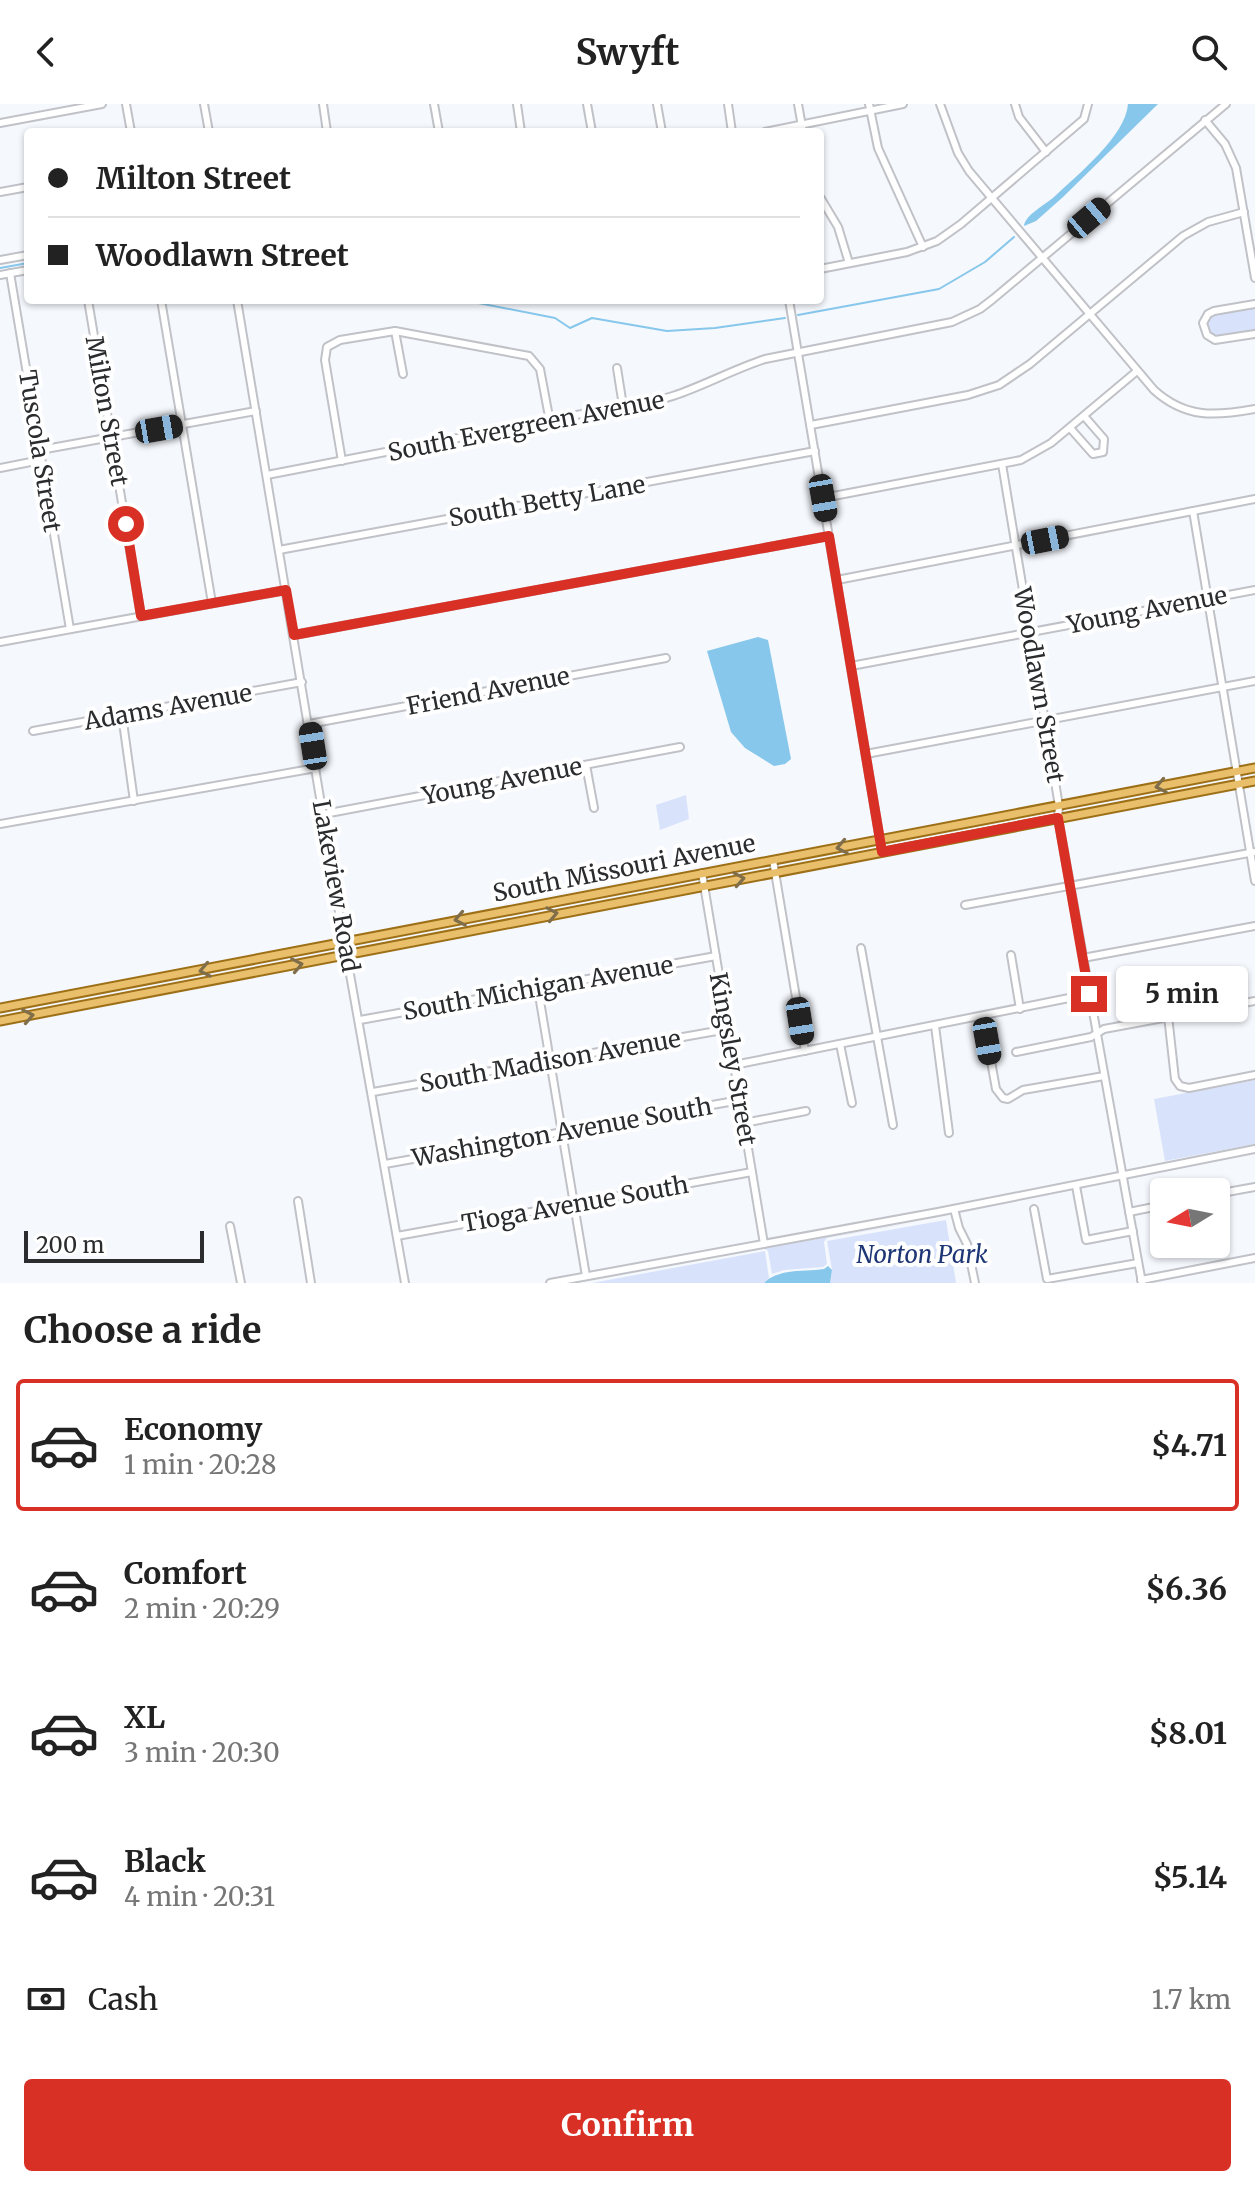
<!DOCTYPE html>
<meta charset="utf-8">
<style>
body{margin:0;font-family:Merriweather,serif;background:#f6f6f6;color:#222;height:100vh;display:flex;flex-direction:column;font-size:30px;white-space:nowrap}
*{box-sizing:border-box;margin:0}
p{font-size:26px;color:#767676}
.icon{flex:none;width:44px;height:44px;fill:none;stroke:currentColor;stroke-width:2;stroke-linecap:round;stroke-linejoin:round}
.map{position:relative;height:1179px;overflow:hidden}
.side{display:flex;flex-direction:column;background:#fff;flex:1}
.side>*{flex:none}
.banner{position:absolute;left:24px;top:24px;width:800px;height:176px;border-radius:8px;box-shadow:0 2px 6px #0004;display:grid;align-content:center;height:176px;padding:0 24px;background:#fff}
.needle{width:52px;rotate:260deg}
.tools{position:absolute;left:1150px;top:1074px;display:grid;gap:16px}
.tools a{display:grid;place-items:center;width:80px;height:80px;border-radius:8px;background:#fff;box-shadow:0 2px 6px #0004;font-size:40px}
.scale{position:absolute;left:24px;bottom:20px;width:180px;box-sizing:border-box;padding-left:8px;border:4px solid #2b2c2e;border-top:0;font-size:22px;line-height:28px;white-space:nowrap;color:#2b2c2e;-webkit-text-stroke:6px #fff;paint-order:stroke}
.end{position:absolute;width:36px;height:36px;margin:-18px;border:10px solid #d93025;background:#fff;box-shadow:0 0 0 4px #fff}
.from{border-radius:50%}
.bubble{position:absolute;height:56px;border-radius:8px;background:#fff;box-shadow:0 2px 6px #0004;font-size:26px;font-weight:700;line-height:56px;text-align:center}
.car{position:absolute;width:24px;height:48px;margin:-24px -12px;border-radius:10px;box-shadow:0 0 6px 2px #0007;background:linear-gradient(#222 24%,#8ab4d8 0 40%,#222 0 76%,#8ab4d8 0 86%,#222 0)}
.banner b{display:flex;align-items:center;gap:28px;height:76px;font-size:30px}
.banner b+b{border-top:2px solid #e0e0e0}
.banner i{width:20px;height:20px;background:#222}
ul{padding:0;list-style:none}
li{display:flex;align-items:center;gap:24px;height:132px;margin:0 16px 12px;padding:0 8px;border:4px solid transparent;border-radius:8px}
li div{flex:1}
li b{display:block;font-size:30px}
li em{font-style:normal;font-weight:700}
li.active{border-color:#d93025}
li>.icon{width:72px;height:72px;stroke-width:1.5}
h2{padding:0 24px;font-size:36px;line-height:96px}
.pay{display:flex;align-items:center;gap:20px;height:88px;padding:0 24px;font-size:30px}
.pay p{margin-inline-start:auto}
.action{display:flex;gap:16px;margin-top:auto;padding:16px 24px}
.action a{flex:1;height:92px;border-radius:8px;background:#d93025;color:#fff;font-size:32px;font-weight:700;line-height:92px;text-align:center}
header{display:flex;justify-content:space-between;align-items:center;height:104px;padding:0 24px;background:#fff;font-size:36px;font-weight:700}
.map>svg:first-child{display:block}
.green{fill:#d8e3fb}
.water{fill:#86c7eb}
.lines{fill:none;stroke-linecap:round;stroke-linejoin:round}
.stream{stroke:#86c7eb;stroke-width:2}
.minor-casing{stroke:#c0c2c7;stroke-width:10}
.major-casing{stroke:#9d7017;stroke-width:11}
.minor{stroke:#fff;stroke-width:6}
.major{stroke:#e9bf6c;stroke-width:7}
.oneway{stroke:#806e4a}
.route{stroke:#d93025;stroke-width:10}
.labels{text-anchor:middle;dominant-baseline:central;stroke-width:8;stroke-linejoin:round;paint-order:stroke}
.street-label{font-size:24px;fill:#2b2c2e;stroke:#fff}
.park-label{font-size:24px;font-style:italic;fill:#1e3676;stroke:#fff}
</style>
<header><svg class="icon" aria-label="back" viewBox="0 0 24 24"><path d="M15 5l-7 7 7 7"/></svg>Swyft<svg class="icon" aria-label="search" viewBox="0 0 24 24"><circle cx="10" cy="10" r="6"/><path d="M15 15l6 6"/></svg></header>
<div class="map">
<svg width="1255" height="1179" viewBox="0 0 1255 1179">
<rect width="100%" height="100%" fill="#f5f8fd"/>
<g class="green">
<polygon points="1252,204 1255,205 1255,228 1218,234 1208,226 1206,219 1211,212"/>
<polygon points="686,691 689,715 660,726 656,701"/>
<polygon points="1255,976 1255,1040 1165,1057 1154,995"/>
<polygon points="946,1116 956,1179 830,1179 832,1166 827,1137"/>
<polygon points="923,1117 827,1134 824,1138 827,1160 823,1163 784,1166 772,1170 768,1147 764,1144 630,1169 671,1160"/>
<polygon points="765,1147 769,1174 764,1179 592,1179"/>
</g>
<g class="water">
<path d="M1128,0H1158L1063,93L1036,117L1024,122C1025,111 1045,101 1054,93C1077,71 1126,32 1128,0Z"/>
<polygon points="758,533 768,536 791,655 785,660 774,662 745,644 731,628 707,547"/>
<path d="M828,1162L832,1166L830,1179H764C779,1164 804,1168 824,1165Z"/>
</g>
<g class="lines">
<g class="stream">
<polyline points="0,164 28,159"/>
<polyline points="463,196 555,214 570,224 592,214 667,227 715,224 785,214"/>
<polyline points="798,211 939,185 985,158 1014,133"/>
</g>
<defs>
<g id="minor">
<polyline points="126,0 131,28"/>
<polyline points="204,0 209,28"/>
<polyline points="323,0 327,28"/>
<polyline points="434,0 439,28"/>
<polyline points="517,0 521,28"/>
<polyline points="587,0 592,28"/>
<polyline points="657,0 662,28"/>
<polyline points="728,0 732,28"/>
<polyline points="798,0 803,28"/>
<polyline points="869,0 878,44 923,143"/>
<path d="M940,0L958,49L969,67L1154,286C1186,315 1216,312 1255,305"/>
<polyline points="1015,0 1019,13 1046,48"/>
<polyline points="1205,16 1225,40 1236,64 1255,174"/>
<polyline points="0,19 102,0"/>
<polyline points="765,28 903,0"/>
<polyline points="0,88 28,83"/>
<polyline points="820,93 838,123 849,159"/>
<polyline points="0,156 28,151"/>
<polyline points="820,165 907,148 937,137 961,120 1084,15 1088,0"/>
<polyline points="10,169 70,525"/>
<polyline points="0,171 28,166"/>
<polyline points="88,196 141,512"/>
<polyline points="161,196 212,499"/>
<polyline points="237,196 341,820 405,1179"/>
<polyline points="789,196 882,748"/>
<polyline points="1255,200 1214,207 1208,210 1203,219 1207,231 1215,236 1255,230"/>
<polyline points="395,227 403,270"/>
<polyline points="617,264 623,302"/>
<polyline points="811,321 968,291 999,281 1030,260 1183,132 1208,118 1244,108"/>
<polyline points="1070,324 1093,350 1103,348 1104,335 1084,312"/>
<polyline points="40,346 256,307"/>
<polyline points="342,357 325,256 327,243 340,236 395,227 529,252 540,265 550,318"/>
<polyline points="1002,360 1059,702 1058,714 1142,1179"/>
<polyline points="0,364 41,356"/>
<path d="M267,371L623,302C679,298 714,272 765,255L952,218L980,205L993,195L1226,0"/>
<polyline points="823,394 1021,356 1051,339 1137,267"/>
<polyline points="1193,407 1255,777"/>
<polyline points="279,446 815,347"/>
<polyline points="837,476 1255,395"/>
<polyline points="294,531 829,432"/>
<polyline points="0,538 286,486"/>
<polyline points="851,562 1255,486"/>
<polyline points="122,611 134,697"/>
<polyline points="309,620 666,554"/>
<polyline points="33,627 302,578"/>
<polyline points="866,650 1255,577"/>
<polyline points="586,661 594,704"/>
<polyline points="324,710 680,643"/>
<polyline points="0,720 316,664"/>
<polyline points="773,756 805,947"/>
<polyline points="702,769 764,1140"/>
<polyline points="965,801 1255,748"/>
<polyline points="861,844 893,1021"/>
<polyline points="1011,851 1020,905"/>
<polyline points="1083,854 1255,822"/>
<polyline points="538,885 586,1172"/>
<polyline points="1168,912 1175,975 1180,982 1189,984 1255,971"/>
<polyline points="983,913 996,985 1003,994 1008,995 1023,986 1104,972"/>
<polyline points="360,916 716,852"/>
<polyline points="935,922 949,1029"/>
<polyline points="840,940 852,999"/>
<polyline points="1016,948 1091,933 1104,925 1255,897"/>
<polyline points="734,961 1089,890"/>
<polyline points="373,988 728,925"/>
<polyline points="744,1019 806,1007"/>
<polyline points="385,1060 740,996"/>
<polyline points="1076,1082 1086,1136 1133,1127"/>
<polyline points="1216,1090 1255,1083"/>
<polyline points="298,1097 311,1179"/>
<polyline points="954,1105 959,1124 967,1140 975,1179"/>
<polyline points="1034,1105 1047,1175 1138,1159"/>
<polyline points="1129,1108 1164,1101"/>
<polyline points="230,1122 241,1179"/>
<polyline points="397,1132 752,1068"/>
<polyline points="1141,1176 1255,1154"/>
<polyline points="550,1179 938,1108 1255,1045"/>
</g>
<g id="major">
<polyline points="0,904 1255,664"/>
<polyline points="0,917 1255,677"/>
</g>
</defs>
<use href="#minor" class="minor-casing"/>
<use href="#major" class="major-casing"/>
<use href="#minor" class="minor"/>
<use href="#major" class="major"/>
</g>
<defs><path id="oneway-chevron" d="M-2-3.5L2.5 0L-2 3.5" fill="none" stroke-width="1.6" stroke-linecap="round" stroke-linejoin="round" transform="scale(2)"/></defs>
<g class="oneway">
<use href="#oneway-chevron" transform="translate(1161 682) rotate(169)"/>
<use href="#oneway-chevron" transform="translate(842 743) rotate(169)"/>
<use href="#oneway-chevron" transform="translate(739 775) rotate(-10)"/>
<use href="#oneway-chevron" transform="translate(552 810) rotate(-11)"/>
<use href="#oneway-chevron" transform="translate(460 815) rotate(169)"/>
<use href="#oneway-chevron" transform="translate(297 861) rotate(-11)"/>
<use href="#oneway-chevron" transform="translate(205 866) rotate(169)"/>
<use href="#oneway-chevron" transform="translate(28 912) rotate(-11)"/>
</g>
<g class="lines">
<polyline class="route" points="126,420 141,512 286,486 294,531 829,432 882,748 1058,714 1089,890"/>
</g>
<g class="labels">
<g class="street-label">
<text transform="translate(107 307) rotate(80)">Milton Street</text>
<text transform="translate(526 322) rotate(-11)">South Evergreen Avenue</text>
<text transform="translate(40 347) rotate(81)">Tuscola Street</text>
<text transform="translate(547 397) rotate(-10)">South Betty Lane</text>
<text transform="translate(1147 506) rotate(-11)">Young Avenue</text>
<text transform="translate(1039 581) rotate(80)">Woodlawn Street</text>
<text transform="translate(488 587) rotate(-11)">Friend Avenue</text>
<text transform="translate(168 603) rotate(-10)">Adams Avenue</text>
<text transform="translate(502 677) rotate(-11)">Young Avenue</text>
<text transform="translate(624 764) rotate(-11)">South Missouri Avenue</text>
<text transform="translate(336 782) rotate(80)">Lakeview Road</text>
<text transform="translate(538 884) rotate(-10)">South Michigan Avenue</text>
<text transform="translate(733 955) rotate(80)">Kingsley Street</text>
<text transform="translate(550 957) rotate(-10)">South Madison Avenue</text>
<text transform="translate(562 1028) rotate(-10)">Washington Avenue South</text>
<text transform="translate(575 1100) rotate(-10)">Tioga Avenue South</text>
</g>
<g class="park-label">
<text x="922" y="1150">Norton Park</text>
</g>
</g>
</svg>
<div class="tools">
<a><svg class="needle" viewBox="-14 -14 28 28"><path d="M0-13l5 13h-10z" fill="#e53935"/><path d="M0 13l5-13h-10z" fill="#767676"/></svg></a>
</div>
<div class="scale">200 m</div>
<i class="end from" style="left:126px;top:420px"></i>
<i class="end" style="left:1089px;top:890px"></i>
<div class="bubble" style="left:1116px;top:862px;width:132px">5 min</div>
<i class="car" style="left:1089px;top:114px;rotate:50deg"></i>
<i class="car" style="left:159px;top:325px;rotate:80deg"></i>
<i class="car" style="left:823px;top:394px;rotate:170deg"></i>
<i class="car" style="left:1045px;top:436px;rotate:79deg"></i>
<i class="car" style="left:313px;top:642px;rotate:351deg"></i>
<i class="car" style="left:800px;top:917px;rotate:171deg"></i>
<i class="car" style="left:987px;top:937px;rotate:170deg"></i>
<div class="banner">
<b><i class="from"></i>Milton Street</b>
<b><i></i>Woodlawn Street</b>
</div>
</div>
<section class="side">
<h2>Choose a ride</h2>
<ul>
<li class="active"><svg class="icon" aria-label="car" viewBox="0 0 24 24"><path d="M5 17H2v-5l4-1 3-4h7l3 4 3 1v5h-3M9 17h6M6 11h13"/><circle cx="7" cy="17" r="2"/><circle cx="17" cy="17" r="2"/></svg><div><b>Economy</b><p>1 min · 20:28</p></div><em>$4.71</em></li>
<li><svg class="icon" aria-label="car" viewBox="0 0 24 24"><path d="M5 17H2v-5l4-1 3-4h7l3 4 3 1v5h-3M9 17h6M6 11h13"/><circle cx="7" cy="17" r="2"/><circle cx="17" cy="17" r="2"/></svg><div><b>Comfort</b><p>2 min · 20:29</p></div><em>$6.36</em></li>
<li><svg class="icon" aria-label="car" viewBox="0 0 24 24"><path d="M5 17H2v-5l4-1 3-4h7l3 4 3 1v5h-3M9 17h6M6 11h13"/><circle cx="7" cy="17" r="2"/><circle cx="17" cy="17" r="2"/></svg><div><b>XL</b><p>3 min · 20:30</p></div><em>$8.01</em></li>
<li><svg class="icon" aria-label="car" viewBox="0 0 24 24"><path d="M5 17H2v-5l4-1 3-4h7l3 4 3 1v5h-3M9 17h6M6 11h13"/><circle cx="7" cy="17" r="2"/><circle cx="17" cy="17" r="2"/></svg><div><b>Black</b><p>4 min · 20:31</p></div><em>$5.14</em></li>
</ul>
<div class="pay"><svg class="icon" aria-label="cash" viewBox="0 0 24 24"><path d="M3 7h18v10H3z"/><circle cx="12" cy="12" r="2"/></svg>Cash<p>1.7 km</p></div>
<div class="action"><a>Confirm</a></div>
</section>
